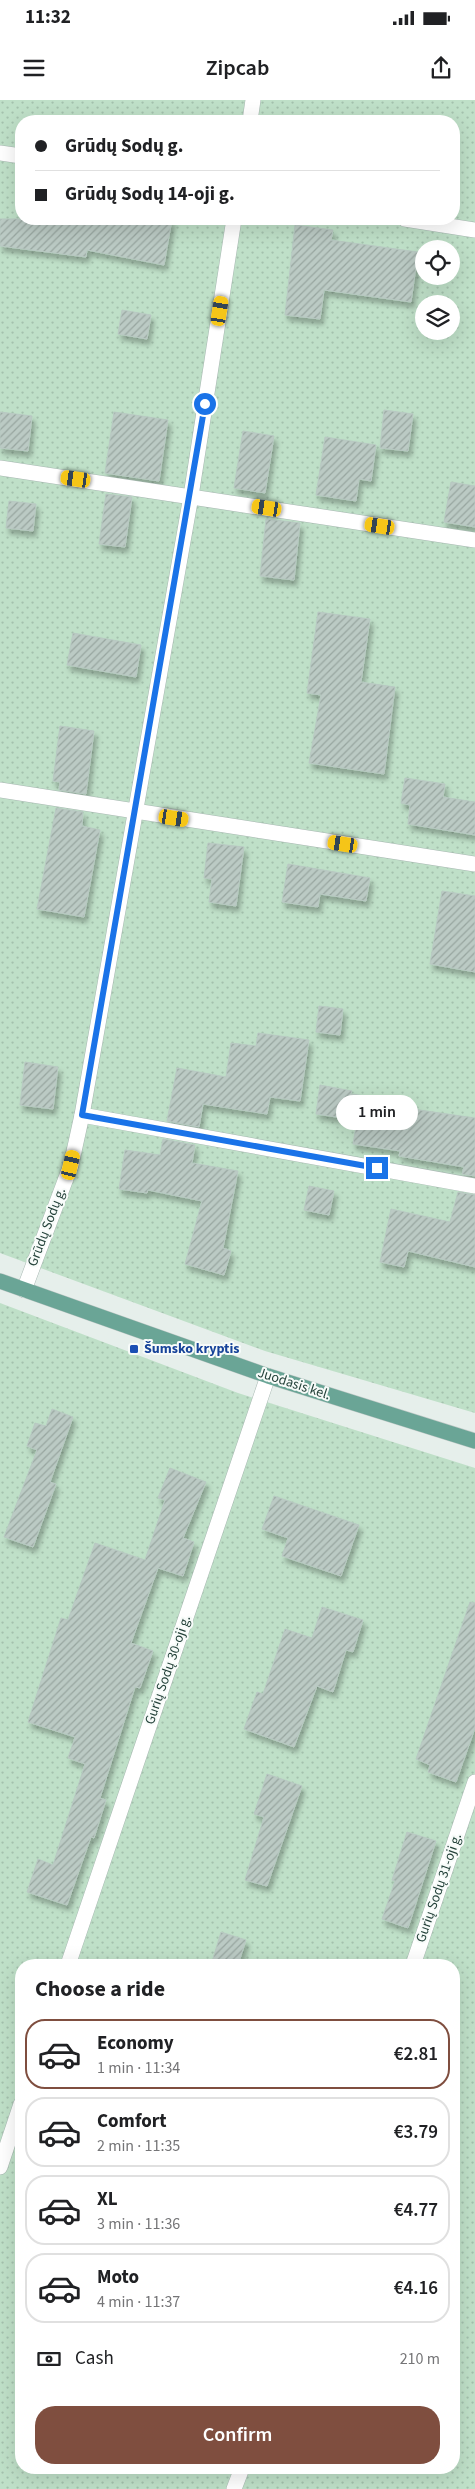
<!DOCTYPE html>
<meta charset="utf-8">
<style>
body{margin:0;font-family:"Source Sans 3",sans-serif;background:#f6f6f6;color:#202124;height:100vh;display:flex;flex-direction:column;font-size:19px;white-space:nowrap}
*{box-sizing:border-box;margin:0}
p{font-size:16px;color:#757577}
.icon{flex:none;width:28px;height:28px;fill:none;stroke:currentColor;stroke-width:2;stroke-linecap:round;stroke-linejoin:round}
.map{position:relative;flex:1;overflow:hidden}
.panel{position:absolute;left:15px;top:1859px;width:445px;height:515px;display:flex;flex-direction:column;background:#fff;border-radius:20px;box-shadow:0 5px 20px #0002}
.panel>*{flex:none}
.hud{position:absolute;left:15px;top:15px;width:445px;height:110px;border-radius:20px;box-shadow:0 5px 20px #0002;display:grid;align-content:center;height:110px;padding:0 20px;background:#fff}
.buttons{position:absolute;left:415px;top:140px;display:grid;gap:10px}
.buttons a{display:grid;place-items:center;width:45px;height:45px;border-radius:50%;background:#fff;box-shadow:0 5px 20px #0002;font-size:25px}
.end{position:absolute;width:22px;height:22px;margin:-11px;border:6px solid #1a73e8;background:#fff;box-shadow:0 0 0 2px #fff}
.from{border-radius:50%}
.bubble{position:absolute;height:35px;border-radius:18px;background:#fff;box-shadow:0 5px 20px #0002;font-size:16px;font-weight:600;line-height:35px;text-align:center}
.car{position:absolute;width:15px;height:30px;margin:-15px -8px;border-radius:6px;box-shadow:0 0 4px 1px #0007;background:linear-gradient(#f5c518 24%,#345 0 40%,#f5c518 0 76%,#345 0 86%,#f5c518 0)}
.hud b{display:flex;align-items:center;gap:18px;height:48px;font-size:19px}
.hud b+b{border-top:1px solid #e0e0e0}
.hud i{width:12px;height:12px;background:#202124}
ul{padding:0;list-style:none}
li{display:flex;align-items:center;gap:15px;height:70px;margin:0 10px 8px;padding:0 10px;border:2px solid #e0e0e0;border-radius:20px}
li div{flex:1}
li b{display:block;font-size:19px}
li em{font-style:normal;font-weight:600}
li.active{border-color:#7f4e3f}
li>.icon{width:45px;height:45px;stroke-width:1.5}
h2{padding:0 20px;font-size:22px;line-height:60px}
.pay{display:flex;align-items:center;gap:12px;height:55px;padding:0 20px;font-size:19px}
.pay p{margin-inline-start:auto}
.button{display:flex;gap:10px;margin-top:auto;padding:10px 20px}
.button a{flex:1;height:58px;border-radius:20px;background:#7f4e3f;color:#fff;font-size:20px;font-weight:600;line-height:58px;text-align:center}
.status{display:flex;justify-content:space-between;align-items:center;height:35px;padding:0 25px;background:#fff;direction:ltr}
.status svg{height:14px;fill:currentColor}
header{display:flex;justify-content:space-between;align-items:center;height:65px;padding:0 20px;background:#fff;font-size:22px;font-weight:600}
.map>svg:first-child{display:block}
.garden{fill:url(#garden-dots);fill-rule:evenodd}
.building{fill:url(#building-hatch);stroke:#b8c9c2;filter:url(#shadow)}
.lines{fill:none;stroke-linecap:round;stroke-linejoin:round}
.street-casing{stroke:#a8b8b2;stroke-width:16}
.primary-casing{stroke:#c2cac8;stroke-width:16}
.street{stroke:#fff;stroke-width:15}
.primary{stroke:#6aa596;stroke-width:15}
.route{stroke:#1a73e8;stroke-width:6}
.transit-dot{fill:#1a4fb4;stroke:#f7fbf9;stroke-width:2}
.labels{text-anchor:middle;dominant-baseline:central;stroke-width:4;stroke-linejoin:round;paint-order:stroke}
.street-label{font-size:14px;fill:#24423a;stroke:#f7fbf9}
.transit-label{font-size:14px;font-weight:bold;fill:#164399;stroke:#f7fbf9;text-anchor:start}
</style>
<div class="status"><b>11:32</b><svg viewBox="0 0 49 12"><path d="M0 12V9h3v3zM5 12V6h3v6zM10 12V3h3v9zM15 12V0h3v12zM26 1h20v11H26zM47 4h2v5h-2z"/></svg></div>
<header><svg class="icon" aria-label="menu" viewBox="0 0 24 24"><path d="M4 6h16M4 12h16M4 18h16"/></svg>Zipcab<svg class="icon" aria-label="share" viewBox="0 0 24 24"><path d="M12 15V3M7 8l5-5 5 5M5 13v7h14v-7"/></svg></header>
<div class="map">
<svg width="475" height="2389" viewBox="0 0 475 2389">
<defs>
<pattern id="garden-dots" width="8" height="8" patternUnits="userSpaceOnUse" patternTransform="scale(1.25)"><rect width="8" height="8" fill="#bfe0c8"/><path d="M2 2h.1M6 6h.1" fill="none" stroke="#a4c1ad" stroke-width="1.8" stroke-linecap="round"/></pattern>
<pattern id="building-hatch" width="6" height="6" patternUnits="userSpaceOnUse" patternTransform="scale(1.25)"><rect width="6" height="6" fill="#bbcac4"/><path d="M-1 1l2-2M0 6l6-6M5 7l2-2" fill="none" stroke="#98a6a0"/></pattern>
<filter id="shadow"><feDropShadow dx="3" dy="5.5" stdDeviation="2.5" flood-color="#0004"/></filter>
</defs>
<rect width="100%" height="100%" fill="#e6efeb"/>
<g class="garden">
<path d="M0,0H475V1313L265,1251L0,1153ZM21,21H454V119H21ZM424,149H451V176H424ZM424,204H451V231H424Z"/>
<path d="M0,1203L238,1293L475,1368V2389H0ZM21,1865H454V2368H21Z"/>
</g>
<g class="building">
<polygon points="0,119 172,119 164,165 87,150 86,157 0,146"/>
<polygon points="295,125 333,130 331,140 418,152 411,202 324,190 320,219 285,215"/>
<polygon points="122,210 151,215 147,239 118,234"/>
<polygon points="384,310 413,314 408,351 380,348"/>
<polygon points="0,312 32,316 28,351 0,348"/>
<polygon points="114,312 168,320 159,381 105,373"/>
<polygon points="243,331 274,336 265,393 234,388"/>
<polygon points="325,337 376,345 371,381 359,379 356,401 316,395"/>
<polygon points="451,382 475,386 475,427 444,422"/>
<polygon points="106,394 132,397 125,447 99,444"/>
<polygon points="9,401 36,404 33,431 6,428"/>
<polygon points="266,419 300,423 294,480 260,476"/>
<polygon points="318,512 370,519 361,582 395,587 384,674 309,663 321,595 307,593"/>
<polygon points="73,533 141,545 136,577 67,565"/>
<polygon points="60,626 94,631 86,694 59,690 60,682 53,681"/>
<polygon points="405,678 445,684 443,697 475,702 475,735 408,724 410,705 401,703"/>
<polygon points="56,708 83,712 82,726 100,730 84,817 37,809"/>
<polygon points="208,743 244,747 236,806 209,802 212,779 204,778"/>
<polygon points="288,764 370,778 366,801 320,794 318,807 282,802"/>
<polygon points="442,791 475,796 475,872 430,864"/>
<polygon points="319,906 343,909 340,935 316,932"/>
<polygon points="258,933 309,940 300,1001 270,997 267,1014 203,1004 199,1027 167,1021 177,968 226,977 231,943 256,946"/>
<polygon points="25,962 58,967 53,1009 20,1005"/>
<polygon points="320,985 352,991 351,994 393,1000 392,1006 475,1018 475,1076 462,1074 464,1067 399,1056 400,1051 353,1044 357,1020 316,1014"/>
<polygon points="163,1039 195,1045 192,1063 238,1071 223,1148 231,1151 224,1175 185,1164 202,1101 148,1090 147,1093 119,1089 125,1050 160,1055"/>
<polygon points="309,1086 334,1091 329,1115 304,1110"/>
<polygon points="458,1092 475,1095 475,1167 408,1151 404,1167 380,1162 391,1109 450,1122"/>
<polygon points="52,1309 73,1317 50,1382 56,1384 33,1447 4,1437 37,1350 27,1346 35,1323 46,1326"/>
<polygon points="170,1368 206,1382 183,1438 194,1442 183,1476 158,1468 131,1543 153,1551 140,1588 135,1587 100,1698 106,1700 94,1738 91,1737 67,1805 27,1792 38,1759 53,1765 85,1664 68,1658 75,1637 28,1622 61,1518 68,1520 95,1443 145,1460 165,1400 158,1398"/>
<polygon points="274,1396 359,1425 341,1476 282,1456 288,1438 262,1429"/>
<polygon points="470,1502 475,1503 475,1628 456,1682 428,1672 430,1665 416,1659"/>
<polygon points="322,1507 363,1520 353,1552 346,1550 333,1592 317,1586 294,1647 244,1629 257,1592 263,1594 285,1529 312,1538"/>
<polygon points="267,1674 302,1686 267,1786 245,1780 264,1717 254,1714"/>
<polygon points="407,1732 436,1741 408,1828 382,1819 395,1781 392,1780"/>
<polygon points="221,1832 246,1840 238,1865 211,1865"/>
</g>
<g class="lines">
<defs>
<g id="street">
<polyline points="250,21 253,0"/>
<polyline points="0,53 21,56"/>
<polyline points="405,119 475,130"/>
<polyline points="0,368 475,440"/>
<polyline points="0,690 475,764"/>
<polyline points="82,1015 475,1086"/>
<polyline points="24,1190 71,1065 82,1015 191,396 234,119"/>
<polyline points="68,1865 268,1276"/>
<polyline points="413,1865 475,1682"/>
<polyline points="0,2067 21,2004"/>
<polyline points="234,2389 242,2368"/>
</g>
<polyline id="primary" points="0,1181 268,1276 475,1341"/>
</defs>
<use href="#street" class="street-casing"/>
<use href="#primary" class="primary-casing"/>
<use href="#street" class="street"/>
<use href="#primary" class="primary"/>
</g>
<g class="lines">
<polyline class="route" points="205,304 82,1015 377,1068"/>
</g>
<rect class="transit-dot" x="129" y="1244" width="10" height="10" rx="2.5"/>
<g class="labels">
<g class="street-label">
<text transform="translate(47 1127) rotate(-69)">Grūdų Sodų g.</text>
<text transform="translate(294 1284) rotate(18)">Juodasis kel.</text>
<text transform="translate(168 1570) rotate(-71)">Gurių Sodų 30-oji g.</text>
<text transform="translate(439 1788) rotate(-71)">Gurių Sodų 31-oji g.</text>
</g>
<g class="transit-label">
<text x="144" y="1249">Šumsko kryptis</text>
</g>
</g>
</svg>
<div class="buttons">
<a><svg class="icon" aria-label="locate" viewBox="0 0 24 24"><circle cx="12" cy="12" r="6"/><path d="M12 2v4M12 18v4M2 12h4M18 12h4"/></svg></a>
<a><svg class="icon" aria-label="layers" viewBox="0 0 24 24"><path d="M12 4l9 5-9 5-9-5zM3 14l9 5 9-5"/></svg></a>
</div>
<i class="end from" style="left:205px;top:304px"></i>
<i class="end" style="left:377px;top:1068px"></i>
<div class="bubble" style="left:336px;top:995px;width:82px">1 min</div>
<i class="car" style="left:220px;top:211px;rotate:9deg"></i>
<i class="car" style="left:76px;top:379px;rotate:278deg"></i>
<i class="car" style="left:267px;top:408px;rotate:279deg"></i>
<i class="car" style="left:380px;top:426px;rotate:279deg"></i>
<i class="car" style="left:174px;top:718px;rotate:99deg"></i>
<i class="car" style="left:343px;top:744px;rotate:279deg"></i>
<i class="car" style="left:71px;top:1065px;rotate:13deg"></i>
<div class="hud">
<b><i class="from"></i>Grūdų Sodų g.</b>
<b><i></i>Grūdų Sodų 14-oji g.</b>
</div>
<section class="panel">
<h2>Choose a ride</h2>
<ul>
<li class="active"><svg class="icon" aria-label="car" viewBox="0 0 24 24"><path d="M5 17H2v-5l4-1 3-4h7l3 4 3 1v5h-3M9 17h6M6 11h13"/><circle cx="7" cy="17" r="2"/><circle cx="17" cy="17" r="2"/></svg><div><b>Economy</b><p>1 min · 11:34</p></div><em>€2.81</em></li>
<li><svg class="icon" aria-label="car" viewBox="0 0 24 24"><path d="M5 17H2v-5l4-1 3-4h7l3 4 3 1v5h-3M9 17h6M6 11h13"/><circle cx="7" cy="17" r="2"/><circle cx="17" cy="17" r="2"/></svg><div><b>Comfort</b><p>2 min · 11:35</p></div><em>€3.79</em></li>
<li><svg class="icon" aria-label="car" viewBox="0 0 24 24"><path d="M5 17H2v-5l4-1 3-4h7l3 4 3 1v5h-3M9 17h6M6 11h13"/><circle cx="7" cy="17" r="2"/><circle cx="17" cy="17" r="2"/></svg><div><b>XL</b><p>3 min · 11:36</p></div><em>€4.77</em></li>
<li><svg class="icon" aria-label="car" viewBox="0 0 24 24"><path d="M5 17H2v-5l4-1 3-4h7l3 4 3 1v5h-3M9 17h6M6 11h13"/><circle cx="7" cy="17" r="2"/><circle cx="17" cy="17" r="2"/></svg><div><b>Moto</b><p>4 min · 11:37</p></div><em>€4.16</em></li>
</ul>
<div class="pay"><svg class="icon" aria-label="cash" viewBox="0 0 24 24"><path d="M3 7h18v10H3z"/><circle cx="12" cy="12" r="2"/></svg>Cash<p>210 m</p></div>
<div class="button"><a>Confirm</a></div>
</section>
</div>
